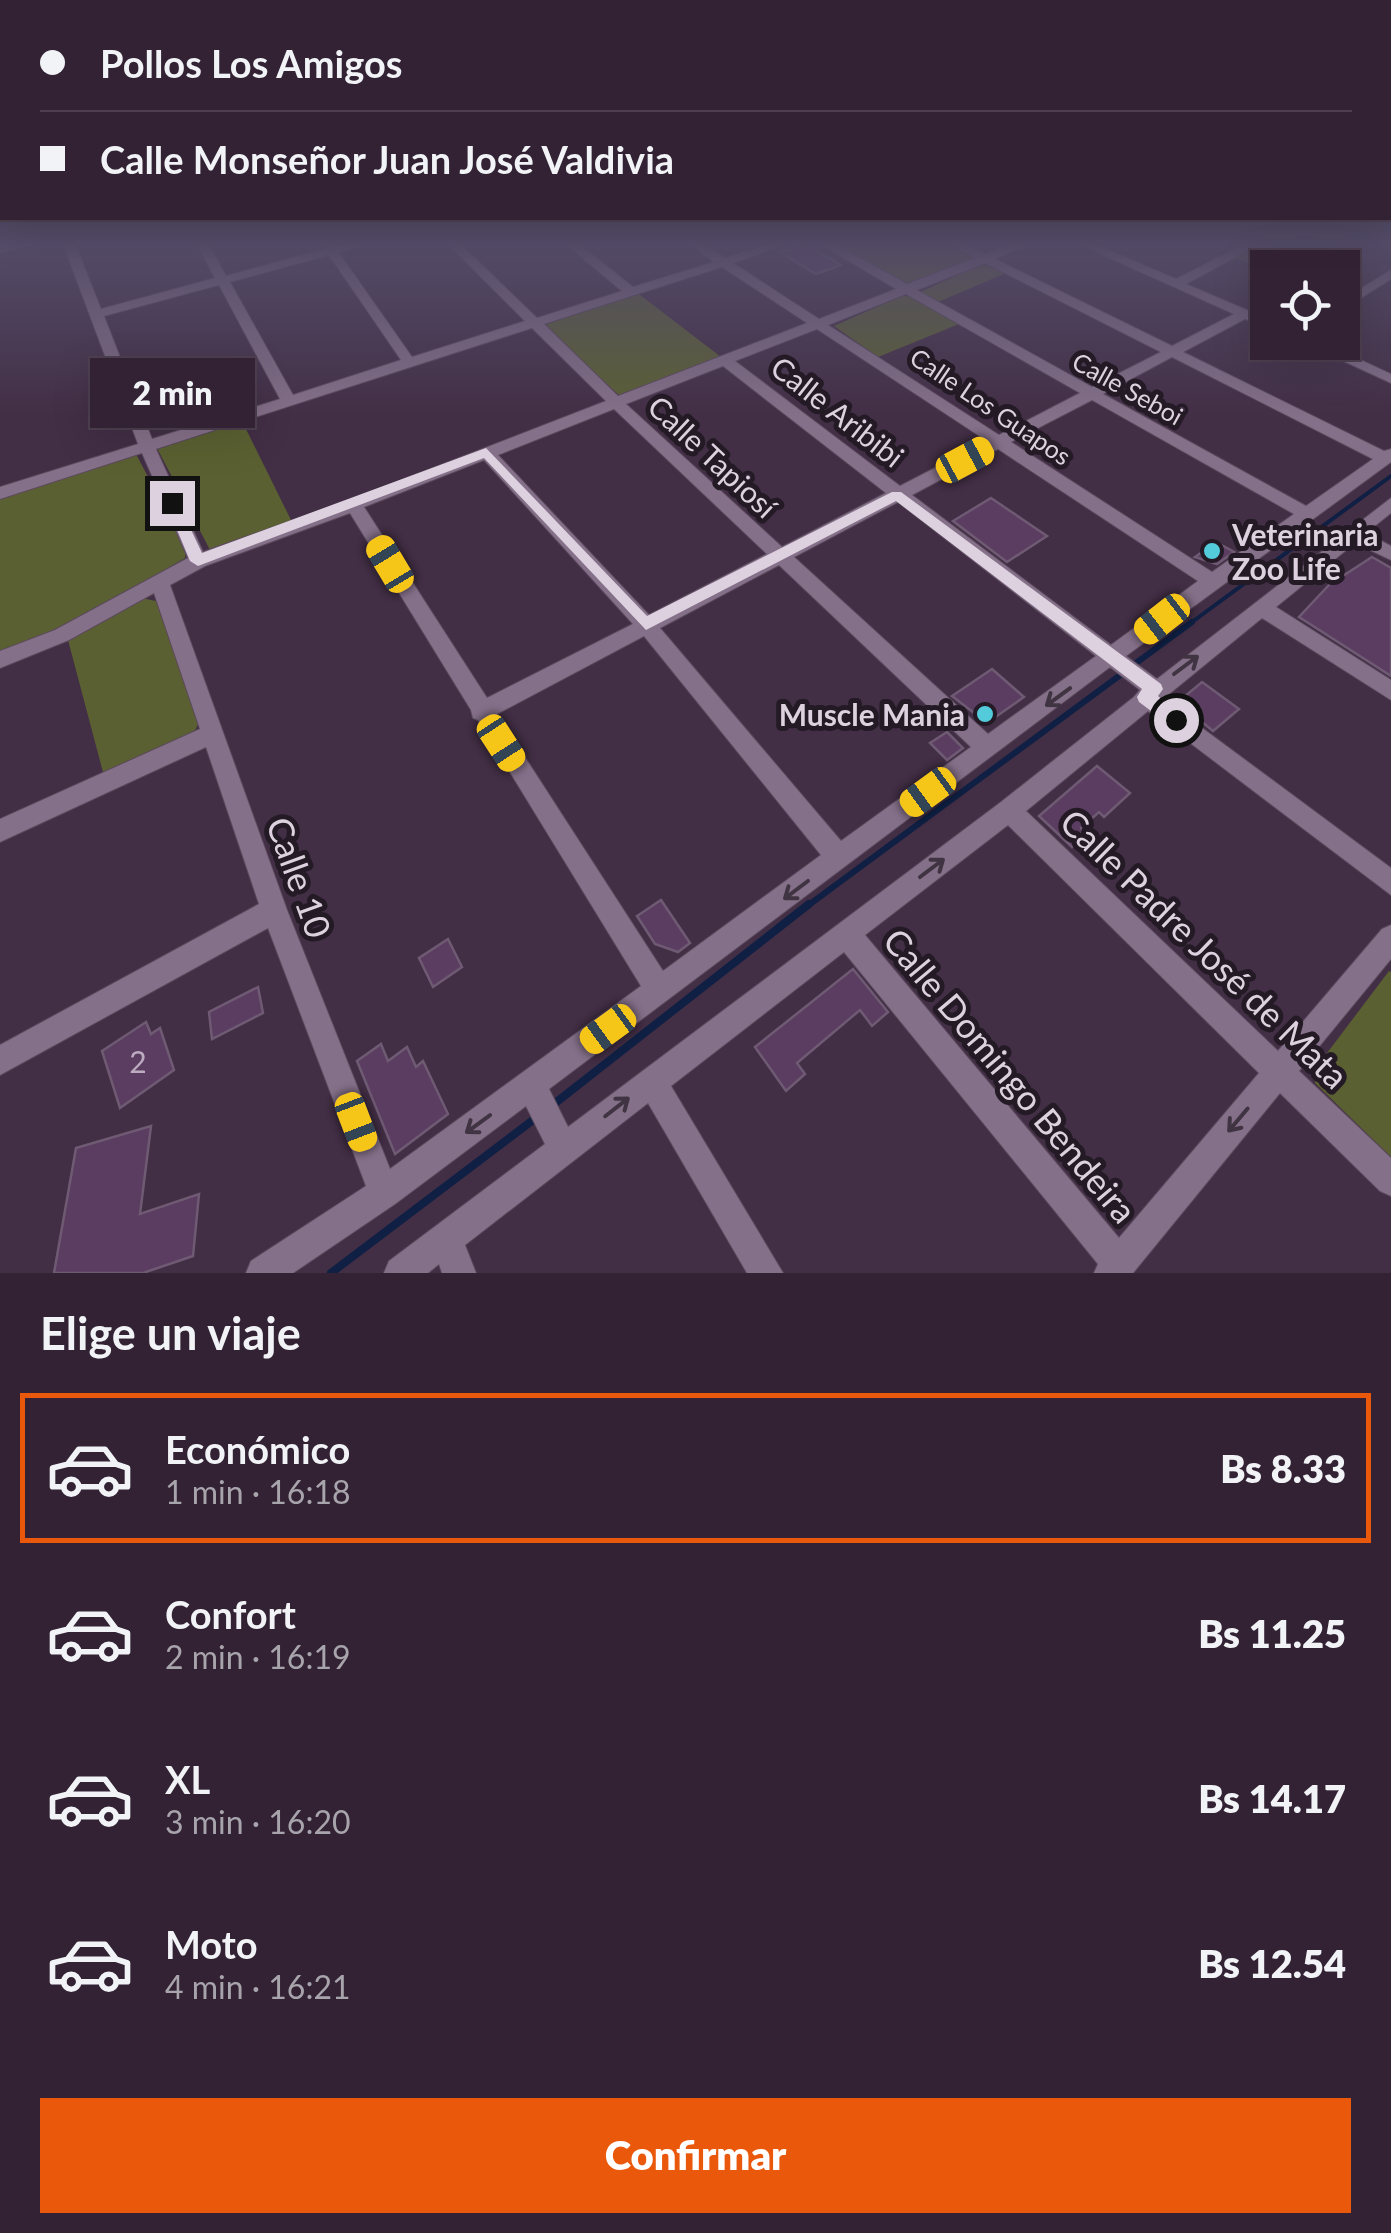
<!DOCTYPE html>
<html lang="es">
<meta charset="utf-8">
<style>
body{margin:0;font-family:Lato,sans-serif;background:#3a2a3c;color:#f1f3f6;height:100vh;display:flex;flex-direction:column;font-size:38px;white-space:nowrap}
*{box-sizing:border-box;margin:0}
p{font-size:32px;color:#a8a4ac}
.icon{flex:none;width:55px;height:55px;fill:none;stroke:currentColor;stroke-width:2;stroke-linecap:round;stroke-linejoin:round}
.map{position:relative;height:1273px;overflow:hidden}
.drawer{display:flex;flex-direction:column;background:#322234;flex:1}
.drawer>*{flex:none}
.guide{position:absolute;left:0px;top:0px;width:1392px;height:220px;box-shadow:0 10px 40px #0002,0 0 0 2px #4d3f4f;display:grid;align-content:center;height:220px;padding:0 40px;background:#322234}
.buttons{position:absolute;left:1250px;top:250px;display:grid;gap:20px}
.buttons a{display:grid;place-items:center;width:110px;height:110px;border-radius:0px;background:#322234;box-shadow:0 10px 40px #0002,0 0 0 2px #4d3f4f;font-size:50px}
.end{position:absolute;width:45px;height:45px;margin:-22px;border:12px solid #ddd1df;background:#111;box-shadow:0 0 0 5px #111}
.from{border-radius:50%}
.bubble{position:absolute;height:70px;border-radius:0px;background:#322234;box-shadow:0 10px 40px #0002,0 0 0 2px #4d3f4f;font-size:32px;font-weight:800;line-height:70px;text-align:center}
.car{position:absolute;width:30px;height:60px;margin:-30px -15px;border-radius:12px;box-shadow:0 0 8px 2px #0007;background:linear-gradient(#f5c518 24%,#345 0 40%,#f5c518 0 76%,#345 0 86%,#f5c518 0)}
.guide b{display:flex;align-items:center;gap:35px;height:95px;font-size:38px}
.guide b+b{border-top:2px solid #4d3f4f}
.guide i{width:25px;height:25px;background:#f1f3f6}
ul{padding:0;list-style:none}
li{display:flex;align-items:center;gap:30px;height:150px;margin:0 20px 15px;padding:0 20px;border:5px solid transparent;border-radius:0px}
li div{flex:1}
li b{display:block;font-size:38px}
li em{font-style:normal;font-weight:800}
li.current{border-color:#ea580c}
li>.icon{width:90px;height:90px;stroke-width:1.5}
h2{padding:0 40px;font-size:45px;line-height:120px}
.button{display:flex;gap:20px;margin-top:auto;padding:20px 40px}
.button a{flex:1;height:115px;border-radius:0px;background:#ea580c;color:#fff;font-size:40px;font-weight:800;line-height:115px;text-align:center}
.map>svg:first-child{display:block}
.green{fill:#5b6032}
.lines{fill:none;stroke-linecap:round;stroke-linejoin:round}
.stream-far2{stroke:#0f2044;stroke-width:4}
.stream-far1{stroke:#0f2044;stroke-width:6}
.stream{stroke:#0f2044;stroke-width:8}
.building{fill:#5b3d61;stroke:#6f5a73;stroke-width:2.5}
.minor-casing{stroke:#5b4a5d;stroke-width:2}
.minor{fill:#857089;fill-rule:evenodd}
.oneway{stroke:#403443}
.route{fill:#ddd1df}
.poi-dot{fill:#53cbdb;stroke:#231a25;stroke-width:4}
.labels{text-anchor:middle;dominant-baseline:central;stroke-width:10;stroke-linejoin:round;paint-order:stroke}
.far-street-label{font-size:25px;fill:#ddd1df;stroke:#231a25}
.street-label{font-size:30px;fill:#ddd1df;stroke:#231a25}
.poi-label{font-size:30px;font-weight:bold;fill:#ddd1df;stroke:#231a25;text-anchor:start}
.near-number-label{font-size:30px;fill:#bcacc0}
.near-street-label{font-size:35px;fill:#ddd1df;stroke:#231a25}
</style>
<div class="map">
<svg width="1391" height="1273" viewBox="0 0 1391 1273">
<rect width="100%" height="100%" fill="#422e45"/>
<g class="green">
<polygon points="826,241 943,241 974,258 909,285"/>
<polygon points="1261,243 1329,267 1267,270 1234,258"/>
<polygon points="982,264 1006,273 936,303 918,293"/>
<polygon points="635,291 721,357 619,395 542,326"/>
<polygon points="901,296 910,296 959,324 878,357 834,326"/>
<polygon points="241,419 292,522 210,550 157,448"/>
<polygon points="136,454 186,549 185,558 69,627 0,653 0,495"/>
<polygon points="141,598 156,601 199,723 194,732 104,776 68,640"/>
<polygon points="1389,971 1391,972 1391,1157 1315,1083 1315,1069"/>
</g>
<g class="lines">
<g class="stream-far2">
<polyline points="0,243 12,241"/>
<polyline points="1188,625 1391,476"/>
</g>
<g class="stream-far1">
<polyline points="1132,666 1192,622"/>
<polyline points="806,907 1123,673"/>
</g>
<g class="stream">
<polyline points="554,1104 809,904"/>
<polyline points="331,1273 537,1117"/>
</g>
</g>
<g class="building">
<polygon points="804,244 841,265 816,274 780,252"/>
<polygon points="991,498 1047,536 1007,562 953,521"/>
<polygon points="1216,542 1234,552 1217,564 1195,557"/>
<polygon points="1372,557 1391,568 1391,676 1299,617 1329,585"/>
<polygon points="992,669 1024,697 987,723 952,696"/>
<polygon points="1202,682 1239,709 1213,731 1178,702"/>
<polygon points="947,732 963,748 947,760 930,743"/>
<polygon points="1097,766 1130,793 1104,817 1099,812 1081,828 1085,836 1072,847 1039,816"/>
<polygon points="661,900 690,943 678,952 655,944 637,916"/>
<polygon points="448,939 462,967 433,987 419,958"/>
<polygon points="853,969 888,1012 872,1026 860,1010 797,1063 805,1074 786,1091 755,1047"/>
<polygon points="258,987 263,1013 212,1039 209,1012"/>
<polygon points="146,1022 151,1034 160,1028 174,1070 120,1108 102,1051"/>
<polygon points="381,1044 388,1061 407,1047 416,1067 423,1061 448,1114 395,1154 357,1061"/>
<polygon points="151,1126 140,1214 199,1194 193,1256 143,1273 54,1273 76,1148"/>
</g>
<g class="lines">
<defs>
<g id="minor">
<polygon points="24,241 46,241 0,253 0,245"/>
<path d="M62,241H74L101,309L215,278L195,241H207L226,276L325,249L321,241H331L335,247L358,241H376L339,253L412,357L525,321L445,241H457L537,318L622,291L562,241H575L633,287L714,262L685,241H698L725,258L780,241H797L733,263L819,319L896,289L815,241H829L907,284L975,258L944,241H958L986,254L1021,241H1036L995,259L1172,346L1234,314L1072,241H1087L1176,279L1251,241H1265L1186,284L1268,319V328L1245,319L1183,352L1384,451L1391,449V462L1126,656L1157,679L1391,498V513L1366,533L1391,546V560L1355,543L1276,607L1391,680V700L1262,618L1163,699L1391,868V895L1148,711L1026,811L1278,1051L1382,929L1391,925V959L1299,1071L1391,1158V1196L1380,1191L1280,1093L1133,1273H1094L1098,1264L844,952L671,1086L783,1273H747L648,1103L465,1245L476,1273H442L439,1264L428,1273H384L389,1261L545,1144L526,1106L395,1204L293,1273H246L251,1261L366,1186L268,928L0,1075V1045L259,904L206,747L0,842V819L200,729L154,593L69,640L0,668V651L55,630L188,558L142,453L0,499V487L138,444ZM329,255L401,360L293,395L230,282ZM985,263L1161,352L1092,387L917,290ZM722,267L807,323L618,396L544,324ZM219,285L280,399L152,439L104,316ZM906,294L1080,393L999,435L828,325ZM532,328L606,401L348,501L203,552L156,449ZM817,329L987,441L900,486L735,361ZM1172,357L1373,459L1306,506L1103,394ZM723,366L886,493L782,547L626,404ZM1092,400L1294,514L1212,572L1011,442ZM614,409L767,554L649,615L498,455ZM998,449L1198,581L1111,645L912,495ZM484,460L633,624L487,698L364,507ZM898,502L1096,656L988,734L794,557ZM350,513L471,710L473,718L478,720L641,986L390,1169L287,910L170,585L205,566ZM779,565L971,747L841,841L660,628ZM644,636L821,855L663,971L497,714ZM1110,667L1140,690L1134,697L1001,802L568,1127L549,1089ZM1008,825L1259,1073L1119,1238L865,935Z"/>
<polygon points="1391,270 1391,279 1342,310 1342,300"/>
<polygon points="1302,342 1322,342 1391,374 1391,383"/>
</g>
</defs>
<use href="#minor" class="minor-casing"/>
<use href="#minor" class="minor"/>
</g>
<defs><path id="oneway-shaft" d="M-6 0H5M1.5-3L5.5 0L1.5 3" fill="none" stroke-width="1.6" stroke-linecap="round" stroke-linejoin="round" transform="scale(2.5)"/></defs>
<g class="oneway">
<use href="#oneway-shaft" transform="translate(1186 665) rotate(-37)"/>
<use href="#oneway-shaft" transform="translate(1058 697) rotate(144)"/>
<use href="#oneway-shaft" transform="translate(932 868) rotate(-37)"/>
<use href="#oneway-shaft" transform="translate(796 890) rotate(143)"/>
<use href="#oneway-shaft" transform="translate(617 1107) rotate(-38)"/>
<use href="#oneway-shaft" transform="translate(1238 1120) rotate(130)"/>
<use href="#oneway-shaft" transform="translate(478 1124) rotate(144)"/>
</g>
<linearGradient id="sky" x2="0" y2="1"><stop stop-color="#241926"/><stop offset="0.58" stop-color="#544c68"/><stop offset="1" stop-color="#544c68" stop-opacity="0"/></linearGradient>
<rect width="1391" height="419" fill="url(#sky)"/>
<polygon class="route" points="486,448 647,616 892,492 901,492 1161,684 1163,689 1158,696 1185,720 1182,725 1170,725 1139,702 1137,697 1142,689 896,501 646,630 484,458 198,566 190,561 166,503 177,500 202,553"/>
<g class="poi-dot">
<circle cx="1212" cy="551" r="10"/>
<circle cx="985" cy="714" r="10"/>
</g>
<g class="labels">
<g class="far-street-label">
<text transform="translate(1128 388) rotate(29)">Calle Seboi</text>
<text transform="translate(991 406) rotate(34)">Calle Los Guapos</text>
</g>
<g class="street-label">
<text transform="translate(838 411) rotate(38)">Calle Aribibi</text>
<text transform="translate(713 456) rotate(43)">Calle Tapiosí</text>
</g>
<g class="poi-label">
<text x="1232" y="534">Veterinaria<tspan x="1232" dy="34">Zoo Life</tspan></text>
<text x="965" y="714" text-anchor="end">Muscle Mania</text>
</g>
<g class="near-number-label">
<text x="138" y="1061">2</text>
</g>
<g class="near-street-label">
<text transform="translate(300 877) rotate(70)">Calle 10</text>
<text transform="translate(1205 948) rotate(44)">Calle Padre José de Mata</text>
<text transform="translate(1011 1075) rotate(50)">Calle Domingo Bendeira</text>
</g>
</g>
</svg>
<div class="buttons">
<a><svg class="icon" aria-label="locate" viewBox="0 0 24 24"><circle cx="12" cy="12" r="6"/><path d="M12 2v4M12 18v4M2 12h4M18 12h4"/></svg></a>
</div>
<i class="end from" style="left:1176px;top:720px"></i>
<i class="end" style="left:172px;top:503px"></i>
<div class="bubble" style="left:90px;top:358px;width:165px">2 min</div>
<i class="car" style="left:965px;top:460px;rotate:62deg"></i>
<i class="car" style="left:390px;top:564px;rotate:329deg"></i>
<i class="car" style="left:1162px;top:619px;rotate:232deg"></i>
<i class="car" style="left:501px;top:743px;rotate:147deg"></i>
<i class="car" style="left:928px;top:792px;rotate:234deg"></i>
<i class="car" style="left:608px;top:1029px;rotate:234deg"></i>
<i class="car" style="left:356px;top:1122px;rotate:159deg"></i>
<div class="guide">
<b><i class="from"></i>Pollos Los Amigos</b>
<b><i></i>Calle Monseñor Juan José Valdivia</b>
</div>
</div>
<section class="drawer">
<h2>Elige un viaje</h2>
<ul>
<li class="current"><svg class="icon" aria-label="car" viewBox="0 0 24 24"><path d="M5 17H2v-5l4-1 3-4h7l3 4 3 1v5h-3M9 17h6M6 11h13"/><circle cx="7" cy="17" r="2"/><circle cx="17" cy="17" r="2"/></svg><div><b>Económico</b><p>1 min · 16:18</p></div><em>Bs 8.33</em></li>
<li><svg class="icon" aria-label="car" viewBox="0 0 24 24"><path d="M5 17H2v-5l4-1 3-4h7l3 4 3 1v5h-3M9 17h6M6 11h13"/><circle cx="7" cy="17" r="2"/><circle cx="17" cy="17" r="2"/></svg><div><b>Confort</b><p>2 min · 16:19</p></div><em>Bs 11.25</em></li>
<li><svg class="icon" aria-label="car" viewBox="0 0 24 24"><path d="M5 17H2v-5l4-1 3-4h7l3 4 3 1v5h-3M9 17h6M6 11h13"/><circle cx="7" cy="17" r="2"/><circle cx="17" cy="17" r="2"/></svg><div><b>XL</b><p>3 min · 16:20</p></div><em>Bs 14.17</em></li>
<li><svg class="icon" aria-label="car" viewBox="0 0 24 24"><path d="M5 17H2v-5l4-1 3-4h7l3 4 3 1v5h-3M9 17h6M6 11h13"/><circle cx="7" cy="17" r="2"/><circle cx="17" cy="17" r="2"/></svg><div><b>Moto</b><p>4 min · 16:21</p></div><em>Bs 12.54</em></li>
</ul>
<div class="button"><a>Confirmar</a></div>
</section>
